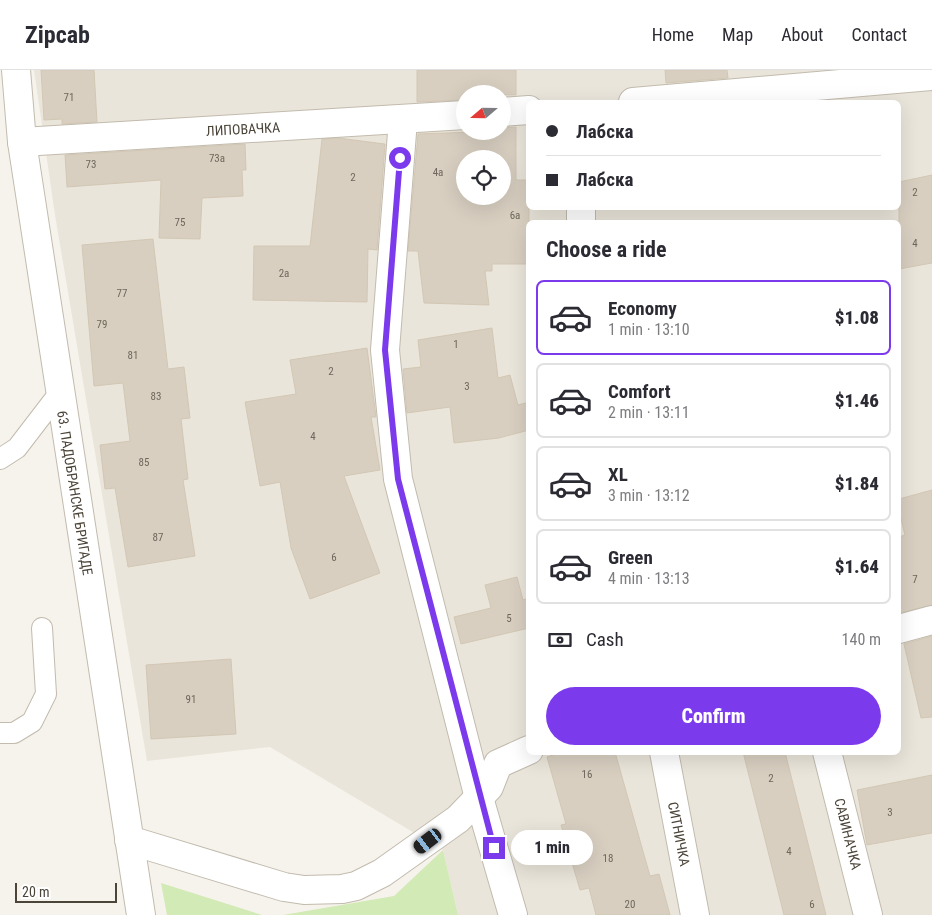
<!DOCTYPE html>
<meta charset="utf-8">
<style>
body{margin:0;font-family:"Roboto Condensed",sans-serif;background:#f2f2f3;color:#2b2b33;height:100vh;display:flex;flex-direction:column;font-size:19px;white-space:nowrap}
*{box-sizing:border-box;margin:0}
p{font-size:16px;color:#7c7c81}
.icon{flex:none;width:28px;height:28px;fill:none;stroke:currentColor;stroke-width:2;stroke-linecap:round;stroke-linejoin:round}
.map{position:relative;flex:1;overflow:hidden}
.side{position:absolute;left:526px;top:150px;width:375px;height:535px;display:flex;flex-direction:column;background:#fff;border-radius:8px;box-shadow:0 5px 20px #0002}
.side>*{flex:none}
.hud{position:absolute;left:526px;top:30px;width:375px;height:110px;border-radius:8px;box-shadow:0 5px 20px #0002;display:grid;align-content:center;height:110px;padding:0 20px;background:#fff}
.needle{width:32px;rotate:250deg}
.buttons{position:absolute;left:456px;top:15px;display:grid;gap:10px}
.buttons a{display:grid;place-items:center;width:55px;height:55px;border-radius:50%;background:#fff;box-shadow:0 5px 20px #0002;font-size:25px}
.scale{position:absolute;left:15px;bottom:12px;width:102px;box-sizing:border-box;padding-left:5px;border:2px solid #4b4439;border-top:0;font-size:14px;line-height:18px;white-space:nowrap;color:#4b4439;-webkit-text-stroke:4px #fff;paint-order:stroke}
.end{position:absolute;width:22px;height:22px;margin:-11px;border:6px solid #7c3aed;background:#fff;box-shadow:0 0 0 2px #fff}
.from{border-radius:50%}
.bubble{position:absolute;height:35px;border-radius:18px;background:#fff;box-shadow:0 5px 20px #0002;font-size:16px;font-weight:800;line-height:35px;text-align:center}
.car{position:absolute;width:15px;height:30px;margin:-15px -8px;border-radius:6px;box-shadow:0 0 4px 1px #0007;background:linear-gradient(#222 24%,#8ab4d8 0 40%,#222 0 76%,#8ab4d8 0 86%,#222 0)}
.hud b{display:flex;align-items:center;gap:18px;height:48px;font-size:19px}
.hud b+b{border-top:1px solid #e1e1e2}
.hud i{width:12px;height:12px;background:#2b2b33}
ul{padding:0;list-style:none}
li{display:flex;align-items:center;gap:15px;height:75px;margin:0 10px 8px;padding:0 10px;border:2px solid #e1e1e2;border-radius:8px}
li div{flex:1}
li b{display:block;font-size:19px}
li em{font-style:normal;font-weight:800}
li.on{border-color:#7c3aed}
li>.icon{width:45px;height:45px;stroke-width:1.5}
h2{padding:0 20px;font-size:22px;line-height:60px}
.pay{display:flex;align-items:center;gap:12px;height:55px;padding:0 20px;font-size:19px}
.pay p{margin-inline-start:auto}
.cta{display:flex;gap:10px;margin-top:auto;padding:10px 20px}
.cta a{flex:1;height:58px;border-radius:30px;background:#7c3aed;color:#fff;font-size:20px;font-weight:800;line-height:58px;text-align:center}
header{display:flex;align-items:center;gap:30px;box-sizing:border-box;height:70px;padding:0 25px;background:#fff;border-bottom:1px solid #e1e1e2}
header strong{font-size:24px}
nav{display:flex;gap:28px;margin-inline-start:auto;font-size:18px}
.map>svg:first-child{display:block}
.residential{fill:#eae5da;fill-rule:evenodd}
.green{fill:#d2eab5}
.building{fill:#d8cfc1;stroke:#d3c7b4;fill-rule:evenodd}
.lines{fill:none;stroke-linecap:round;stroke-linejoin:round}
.service-casing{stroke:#c2bbae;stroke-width:22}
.minor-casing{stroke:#c2bbae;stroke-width:30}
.service{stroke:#fff;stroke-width:20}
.minor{stroke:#fff;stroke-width:28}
.route{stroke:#7c3aed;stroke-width:6}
.labels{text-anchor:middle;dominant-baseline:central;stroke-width:4;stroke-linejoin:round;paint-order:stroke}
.number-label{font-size:11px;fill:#6e675b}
.street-label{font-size:14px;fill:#4b4439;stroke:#fff}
</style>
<header>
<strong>Zipcab</strong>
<nav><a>Home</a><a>Map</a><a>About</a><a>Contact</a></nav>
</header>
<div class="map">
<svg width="932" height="845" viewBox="0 0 932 845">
<rect width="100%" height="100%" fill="#f6f3ec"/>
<path class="residential" d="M34,0H932V845H458L443,780L270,677L147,691L55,145ZM465,24H502V61H465ZM529,32H899V138H529ZM465,89H502V126H465ZM529,152H899V682H529Z"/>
<g class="green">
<polygon points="443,780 458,845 283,845 394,826"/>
<polygon points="161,813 262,845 167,845"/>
</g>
<g class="building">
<polygon points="41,0 94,0 97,52 62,54 62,49 44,50"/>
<polygon points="417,0 516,0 516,25 465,24 465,30 417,32"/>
<polygon points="665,0 727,0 728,8 666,13"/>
<path d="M516,57V110H529V194H492V201H485L489,235L424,233L418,181H408L418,64L502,61V58ZM465,89H502V126H465Z"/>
<polygon points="338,68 385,74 377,180 368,179 367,232 253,230 254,176 310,176 322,69"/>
<polygon points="245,74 246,100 242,100 243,126 202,128 200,169 159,168 161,110 67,117 65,85"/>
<polygon points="932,105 932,193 899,199 899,112"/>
<polygon points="153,169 168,299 184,297 190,348 181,349 188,409 183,410 195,486 128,497 115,418 105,419 100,375 130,371 123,313 94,316 82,175"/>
<polygon points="492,258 498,308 510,305 518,335 529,332 529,360 499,368 454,373 450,337 407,343 403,299 421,297 418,270"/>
<polygon points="367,278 376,347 371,347 380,400 344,406 380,503 310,529 291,478 280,412 260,416 245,332 296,324 290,290"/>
<polygon points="932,420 932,535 899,543 899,467 905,465 899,441 899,429"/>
<polygon points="517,507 523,530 529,528 529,558 461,574 454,547 491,538 485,515"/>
<polygon points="932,566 932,647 921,648 904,574"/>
<polygon points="231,589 236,664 151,669 146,595"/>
<polygon points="562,682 615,682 650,806 659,804 670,845 596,845 589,818 580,820 561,755 566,754 547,687"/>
<polygon points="743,682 785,682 826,845 784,845"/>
<polygon points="932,705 932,763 867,775 857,720"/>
</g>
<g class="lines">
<defs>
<g id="service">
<polyline points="0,389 17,378 60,322"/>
<polyline points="0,663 14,663 32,652 46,624 42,558"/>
</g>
<g id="minor">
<polyline points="16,0 22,72 141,845"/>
<polyline points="633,32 932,6"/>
<polyline points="502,42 529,40"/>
<polyline points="403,50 385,280 398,409 479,728 513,845"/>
<polyline points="22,72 465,45"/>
<polyline points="581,152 581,138"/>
<polyline points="899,559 932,550"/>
<polyline points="664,682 695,845"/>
<polyline points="827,682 868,845"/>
<polyline points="129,770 284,817 304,820 342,819 356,816 382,803 458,749 489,717 498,694 529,680"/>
</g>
</defs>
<use href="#service" class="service-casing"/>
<use href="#minor" class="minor-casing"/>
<use href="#service" class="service"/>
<use href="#minor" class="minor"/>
</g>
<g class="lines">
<polyline class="route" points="400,88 385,280 398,409 494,778"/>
</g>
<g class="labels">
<g class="number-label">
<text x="69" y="27">71</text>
<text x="217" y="88">73a</text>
<text x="91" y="94">73</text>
<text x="438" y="102">4a</text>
<text x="353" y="107">2</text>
<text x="915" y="122">2</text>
<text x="515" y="145">6a</text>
<text x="180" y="152">75</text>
<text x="915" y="173">4</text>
<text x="284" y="203">2a</text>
<text x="122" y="223">77</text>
<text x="102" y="254">79</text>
<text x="456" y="274">1</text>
<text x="133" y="285">81</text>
<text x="331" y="301">2</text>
<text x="467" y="316">3</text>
<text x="156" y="326">83</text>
<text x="313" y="366">4</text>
<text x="144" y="392">85</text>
<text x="158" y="467">87</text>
<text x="334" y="487">6</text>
<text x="915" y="509">7</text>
<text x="509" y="548">5</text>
<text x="191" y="629">91</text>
<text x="587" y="704">16</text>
<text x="771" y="708">2</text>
<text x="890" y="742">3</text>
<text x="789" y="781">4</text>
<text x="608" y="788">18</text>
<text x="630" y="834">20</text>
<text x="812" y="834">6</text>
</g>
<g class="street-label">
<text transform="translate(243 59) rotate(-3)">ЛИПОВАЧКА</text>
<text transform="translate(75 423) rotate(81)">63. ПАДОБРАНСКЕ БРИГАДЕ</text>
<text transform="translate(679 764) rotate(79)">СИТНИЧКА</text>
<text transform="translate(848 764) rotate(76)">САВИНАЧКА</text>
</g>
</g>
</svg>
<div class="buttons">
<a><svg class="needle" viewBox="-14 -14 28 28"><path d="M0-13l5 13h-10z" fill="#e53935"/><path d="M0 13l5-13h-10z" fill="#7c7c81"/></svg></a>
<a><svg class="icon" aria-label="locate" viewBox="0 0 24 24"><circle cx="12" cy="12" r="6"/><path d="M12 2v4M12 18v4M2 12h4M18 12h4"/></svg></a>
</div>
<div class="scale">20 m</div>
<i class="end from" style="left:400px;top:88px"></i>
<i class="end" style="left:494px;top:778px"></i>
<div class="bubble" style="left:511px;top:760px;width:82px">1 min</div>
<i class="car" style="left:428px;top:771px;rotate:233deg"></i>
<div class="hud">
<b><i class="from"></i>Лабска</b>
<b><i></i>Лабска</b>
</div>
<section class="side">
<h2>Choose a ride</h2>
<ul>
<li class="on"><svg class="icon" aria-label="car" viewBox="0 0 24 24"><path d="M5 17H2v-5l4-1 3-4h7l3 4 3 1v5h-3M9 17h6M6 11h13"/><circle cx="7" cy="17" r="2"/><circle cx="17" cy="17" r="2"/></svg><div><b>Economy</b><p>1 min · 13:10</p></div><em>$1.08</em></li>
<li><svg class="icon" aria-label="car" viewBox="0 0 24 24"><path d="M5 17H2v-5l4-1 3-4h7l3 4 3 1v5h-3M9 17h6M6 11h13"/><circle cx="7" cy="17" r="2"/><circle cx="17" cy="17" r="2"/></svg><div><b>Comfort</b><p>2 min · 13:11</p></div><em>$1.46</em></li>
<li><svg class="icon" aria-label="car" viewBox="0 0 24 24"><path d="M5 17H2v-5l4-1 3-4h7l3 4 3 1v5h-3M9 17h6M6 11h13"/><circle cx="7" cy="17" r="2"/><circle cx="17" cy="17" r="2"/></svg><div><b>XL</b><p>3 min · 13:12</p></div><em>$1.84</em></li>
<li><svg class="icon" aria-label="car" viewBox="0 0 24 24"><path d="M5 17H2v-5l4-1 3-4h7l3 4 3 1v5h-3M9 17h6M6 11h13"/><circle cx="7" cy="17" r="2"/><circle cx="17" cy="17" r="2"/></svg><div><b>Green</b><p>4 min · 13:13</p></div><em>$1.64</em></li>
</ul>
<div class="pay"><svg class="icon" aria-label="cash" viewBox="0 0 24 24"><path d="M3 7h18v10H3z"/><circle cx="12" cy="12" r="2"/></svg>Cash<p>140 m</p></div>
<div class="cta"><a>Confirm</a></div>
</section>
</div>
